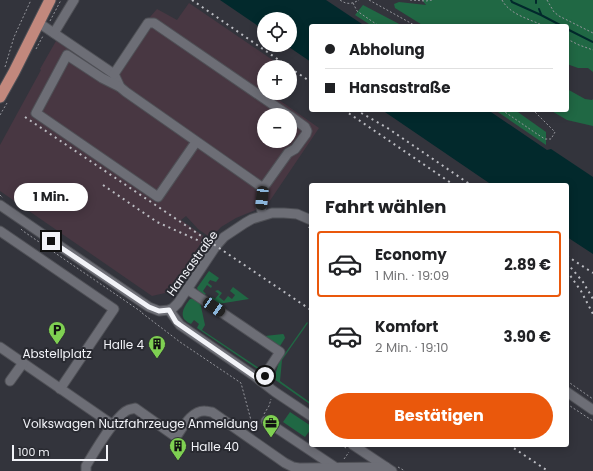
<!DOCTYPE html>
<html lang="de">
<meta charset="utf-8">
<style>
body{margin:0;font-family:Poppins,sans-serif;background:#f2f2f2;color:#202124;height:100vh;display:flex;flex-direction:column;font-size:15px;white-space:nowrap}
*{box-sizing:border-box;margin:0}
p{font-size:13px;color:#757577}
.icon{flex:none;width:22px;height:22px;fill:none;stroke:currentColor;stroke-width:2;stroke-linecap:round;stroke-linejoin:round}
.map{position:relative;flex:1;overflow:hidden}
.drawer{position:absolute;left:309px;top:183px;width:260px;height:264px;display:flex;flex-direction:column;background:#fff;border-radius:4px;box-shadow:0 2px 10px #0003}
.drawer>*{flex:none}
.top-card{position:absolute;left:309px;top:24px;width:260px;height:88px;border-radius:4px;box-shadow:0 2px 10px #0003;display:grid;align-content:center;height:88px;padding:0 16px;background:#fff}
.controls{position:absolute;left:257px;top:12px;display:grid;gap:8px}
.controls a{display:grid;place-items:center;width:40px;height:40px;border-radius:50%;background:#fff;box-shadow:0 2px 10px #0003;font-size:20px}
.scale{position:absolute;left:12px;bottom:10px;width:96px;box-sizing:border-box;padding-left:4px;border:2px solid #f2f3f8;border-top:0;font-size:11px;line-height:14px;white-space:nowrap;color:#f2f3f8;-webkit-text-stroke:3px #292a31;paint-order:stroke}
.end{position:absolute;width:18px;height:18px;margin:-9px;border:5px solid #f2f3f8;background:#111;box-shadow:0 0 0 2px #111}
.from{border-radius:50%}
.bubble{position:absolute;height:28px;border-radius:14px;background:#fff;box-shadow:0 2px 10px #0003;font-size:13px;font-weight:700;line-height:28px;text-align:center}
.car{position:absolute;width:12px;height:24px;margin:-12px -6px;border-radius:5px;box-shadow:0 0 3px 1px #0007;background:linear-gradient(#222 24%,#8ab4d8 0 40%,#222 0 76%,#8ab4d8 0 86%,#222 0)}
.top-card b{display:flex;align-items:center;gap:14px;height:38px;font-size:15px}
.top-card b+b{border-top:1px solid #e0e0e0}
.top-card i{width:10px;height:10px;background:#202124}
ul{padding:0;list-style:none}
li{display:flex;align-items:center;gap:12px;height:66px;margin:0 8px 6px;padding:0 8px;border:2px solid transparent;border-radius:4px}
li div{flex:1}
li b{display:block;font-size:15px}
li em{font-style:normal;font-weight:700}
li.on{border-color:#ea580c}
li>.icon{width:36px;height:36px;stroke-width:1.5}
h2{padding:0 16px;font-size:18px;line-height:48px}
.cta{display:flex;gap:8px;margin-top:auto;padding:8px 16px}
.cta a{flex:1;height:46px;border-radius:24px;background:#ea580c;color:#fff;font-size:16px;font-weight:700;line-height:46px;text-align:center}
.map>svg:first-child{display:block}
.commercial{fill:#483742;fill-rule:evenodd}
.green{fill:#206844}
.water{fill:#02292c}
.lines{fill:none;stroke-linecap:round;stroke-linejoin:round}
.stream{stroke:#02292c;stroke-width:2}
.minor-casing{stroke:#4f5056;stroke-width:11}
.major-casing{stroke:#4f5056;stroke-width:13}
.path{stroke:#95969c;stroke-width:1;stroke-dasharray:2 2;stroke-linecap:butt}
.minor{stroke:#6d6e76;stroke-width:9}
.major{stroke:#c2887d;stroke-width:11}
.rail{stroke:#bcbdc3;stroke-width:2;stroke-dasharray:2 4;stroke-linecap:butt}
.route{stroke:#f2f3f8;stroke-width:5}
.labels{text-anchor:middle;dominant-baseline:central;stroke-width:4;stroke-linejoin:round;paint-order:stroke}
.street-label{font-size:12px;fill:#f2f3f8;stroke:#292a31}
.poi-label{font-size:12px;fill:#f2f3f8;stroke:#292a31;text-anchor:end}
</style>
<div class="map">
<svg width="593" height="471" viewBox="0 0 593 471">
<rect width="100%" height="100%" fill="#33343c"/>
<path class="commercial" d="M189,3L277,63L275,67H264V83L261,87L264,90V93H269L319,128L265,208L258,209L236,218L221,227L211,238L198,229L186,216L181,220L205,237L169,292L152,296L0,191V145L41,70L40,69L56,41L108,75L137,32L157,9L177,20ZM264,115H290V141H264Z"/>
<g class="green">
<polygon points="422,0 593,0 593,72 588,68 578,68 567,64 567,26 424,26 395,8 394,4 399,2 426,5"/>
<polygon points="363,5 403,26 372,26 355,15"/>
<polygon points="567,89 585,99 592,100 593,99 593,126 567,120 550,110 567,110"/>
<polygon points="495,110 515,110 546,132 546,145"/>
<polygon points="209,271 219,278 216,282 210,280 208,283 212,286 211,288 207,285 203,291 206,294 203,296 199,292 197,288"/>
<polygon points="233,287 249,299 218,304 214,303 211,301 212,297 215,299 219,294 215,291 218,290 222,293 219,297 224,301 228,296 232,299 235,295 230,291"/>
<path d="M190,299H194L200,302L205,325L202,330L262,370V372L197,328L199,324L194,320L191,324C189,323 187,322 185,320C179,314 186,304 190,299Z"/>
<polygon points="307,322 308,323 282,360 280,381 311,403 311,405 274,379 279,362"/>
<polygon points="283,334 284,335 285,338 280,346 265,336"/>
<polygon points="290,412 311,426 311,429 305,437 283,422"/>
</g>
<g class="water">
<polygon points="220,0 326,0 365,26 311,26 311,62 286,45 290,45 290,19 264,19 264,30"/>
<polygon points="382,110 488,110 547,150 551,149 593,177 593,254 567,237 567,185 492,185"/>
</g>
<g class="lines">
<g class="stream">
<polyline points="511,0 512,2 541,15 562,26"/>
<polyline points="536,0 536,3"/>
<polyline points="539,9 541,14"/>
<polyline points="567,29 593,42"/>
</g>
<defs>
<g id="minor">
<polyline points="39,23 114,74 120,87 126,92 263,188 261,208 263,215"/>
<polyline points="54,33 74,0"/>
<polyline points="114,74 148,23 154,23 288,115"/>
<polyline points="120,87 102,78 67,55 36,113 158,197 196,142"/>
<polyline points="263,188 288,153 295,149 306,134 307,131 305,127 290,116"/>
<polyline points="0,205 149,307 159,311 169,310 173,308 178,303 216,246 224,237 245,223 252,219 272,213 284,213 297,214 311,220"/>
<polyline points="0,231 114,309 60,389"/>
<polyline points="187,289 280,352 261,381"/>
<polyline points="169,310 180,325 253,375 275,392 311,416"/>
<polyline points="0,347 113,425"/>
<polyline points="10,381 23,363"/>
<polyline points="567,392 593,410"/>
<polyline points="266,421 335,467"/>
<polyline points="353,445 392,471"/>
<path d="M86,471V466C93,454 117,414 128,410C130,409 133,409 135,408L176,437C183,427 192,410 205,411C208,411 210,412 212,412L285,463L293,467L299,468L386,467"/>
</g>
<polyline id="major" points="0,97 14,72 50,0"/>
</defs>
<use href="#minor" class="minor-casing"/>
<use href="#major" class="major-casing"/>
<g class="path">
<path d="M340,0C347,5 352,4 359,0"/>
<polyline points="369,0 416,26"/>
<polyline points="410,0 426,1 432,0"/>
<path d="M502,0C510,15 530,19 544,26"/>
<polyline points="547,0 554,12 559,16 593,33"/>
<polyline points="353,3 357,11 379,26"/>
<polyline points="50,21 61,0"/>
<polyline points="567,39 579,45 593,50"/>
<polyline points="36,49 43,36"/>
<polyline points="5,67 14,37 31,0"/>
<polyline points="502,110 537,134 545,139 551,139 555,132 533,110"/>
<polyline points="0,115 7,103"/>
<polyline points="0,195 3,198"/>
<polyline points="308,227 311,229"/>
<polyline points="21,229 23,231 143,313"/>
<polyline points="142,313 180,342 241,383 252,424 258,428"/>
<polyline points="567,381 593,399"/>
<polyline points="567,404 593,421"/>
<polyline points="264,414 269,406 271,399"/>
<polyline points="254,426 258,421"/>
<polyline points="341,445 346,448"/>
<polyline points="344,459 349,452"/>
<polyline points="398,467 405,471"/>
</g>
<use href="#minor" class="minor"/>
<use href="#major" class="major"/>
<g class="rail">
<polyline points="192,0 289,67"/>
<polyline points="290,68 311,82"/>
<polyline points="344,110 454,185"/>
<polyline points="356,110 389,129 471,185"/>
<polyline points="25,117 311,310"/>
<polyline points="103,185 157,222 204,243"/>
<polyline points="567,256 593,273"/>
<polyline points="567,263 583,282 593,299"/>
<polyline points="567,271 581,291 593,314"/>
<polyline points="509,445 548,471"/>
</g>
</g>
<g class="lines">
<polyline class="route" points="51,241 149,307 159,311 169,310 176,322 180,325 261,381 265,376"/>
</g>
<defs>
<symbol id="parking-pin" viewBox="-11 -11 22 30"><path d="M0 17L-7.5 6A9.5 9.5 0 1 1 7.5 6Z" fill="#7fd052" stroke="#292a31"/><path d="M-3.5-5.5H1a3.5 3.5 0 0 1 0 7H-1V5.5H-3.5ZM-1-3.4V-.6H.8a1.4 1.4 0 0 0 0-2.8Z" fill="#111"/></symbol>
<symbol id="building-pin" viewBox="-11 -11 22 30"><path d="M0 17L-7.5 6A9.5 9.5 0 1 1 7.5 6Z" fill="#7fd052" stroke="#292a31"/><path d="M-4-6H4V6H1V3H-1V6H-4ZM-2.5-4.3h1.7v1.8h-1.7ZM.8-4.3h1.7v1.8H.8ZM-2.5-1h1.7V.8h-1.7ZM.8-1h1.7V.8H.8Z" fill="#111"/></symbol>
<symbol id="office-pin" viewBox="-11 -11 22 30"><path d="M0 17L-7.5 6A9.5 9.5 0 1 1 7.5 6Z" fill="#7fd052" stroke="#292a31"/><path d="M-6-3h4V-5.5h4V-3h4V5H-6ZM-1-4.5V-3h2v-1.5ZM-6 0V1H6V0Z" fill="#111"/></symbol>
</defs>
<g fill-rule="evenodd">
<use href="#parking-pin" x="47" y="320" width="20" height="27"/>
<use href="#building-pin" x="147" y="334" width="20" height="27"/>
<use href="#office-pin" x="261" y="413" width="20" height="27"/>
<use href="#building-pin" x="168" y="436" width="20" height="27"/>
</g>
<g class="labels">
<g class="street-label">
<text transform="translate(192 263) rotate(-54)">Hansastraße</text>
</g>
<g class="poi-label">
<text x="144" y="344">Halle 4</text>
<text x="57" y="353" text-anchor="middle">Abstellplatz</text>
<text x="258" y="423">Volkswagen Nutzfahrzeuge Anmeldung</text>
<text x="191" y="446" text-anchor="start">Halle 40</text>
</g>
</g>
</svg>
<div class="controls">
<a><svg class="icon" aria-label="locate" viewBox="0 0 24 24"><circle cx="12" cy="12" r="6"/><path d="M12 2v4M12 18v4M2 12h4M18 12h4"/></svg></a>
<a>+</a>
<a>−</a>
</div>
<div class="scale">100 m</div>
<i class="end from" style="left:265px;top:376px"></i>
<i class="end" style="left:51px;top:241px"></i>
<div class="bubble" style="left:14px;top:183px;width:74px">1 Min.</div>
<i class="car" style="left:262px;top:198px;rotate:186deg"></i>
<i class="car" style="left:214px;top:307px;rotate:124deg"></i>
<div class="top-card">
<b><i class="from"></i>Abholung</b>
<b><i></i>Hansastraße</b>
</div>
<section class="drawer">
<h2>Fahrt wählen</h2>
<ul>
<li class="on"><svg class="icon" aria-label="car" viewBox="0 0 24 24"><path d="M5 17H2v-5l4-1 3-4h7l3 4 3 1v5h-3M9 17h6M6 11h13"/><circle cx="7" cy="17" r="2"/><circle cx="17" cy="17" r="2"/></svg><div><b>Economy</b><p>1 Min. · 19:09</p></div><em>2.89 €</em></li>
<li><svg class="icon" aria-label="car" viewBox="0 0 24 24"><path d="M5 17H2v-5l4-1 3-4h7l3 4 3 1v5h-3M9 17h6M6 11h13"/><circle cx="7" cy="17" r="2"/><circle cx="17" cy="17" r="2"/></svg><div><b>Komfort</b><p>2 Min. · 19:10</p></div><em>3.90 €</em></li>
</ul>
<div class="cta"><a>Bestätigen</a></div>
</section>
</div>
